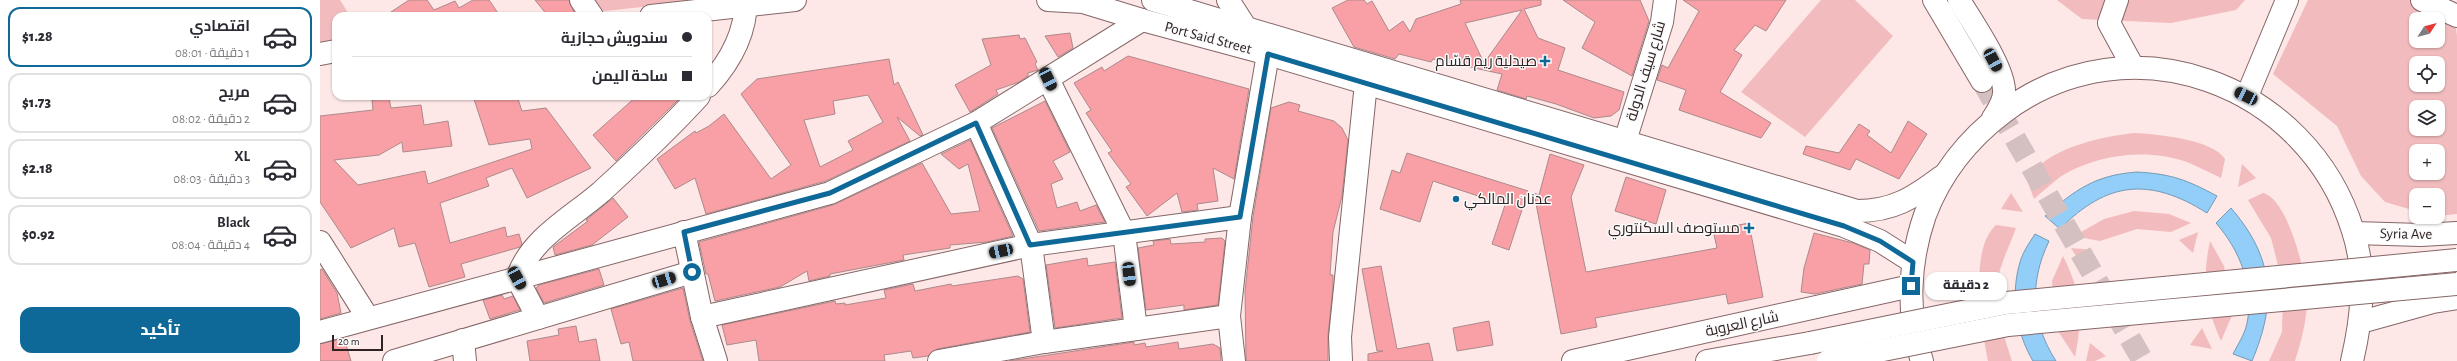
<!DOCTYPE html>
<html lang="ar">
<meta charset="utf-8">
<style>
body{margin:0;font-family:"Alegreya Sans",Cairo,sans-serif;background:#f2f2f3;color:#2b2b33;direction:rtl;height:100vh;display:flex;flex-direction:column;font-size:15px;white-space:nowrap}
*{box-sizing:border-box;margin:0}
p{font-size:13px;color:#7c7c81}
.icon{flex:none;width:22px;height:22px;fill:none;stroke:currentColor;stroke-width:2;stroke-linecap:round;stroke-linejoin:round}
.map{position:relative;flex:1;overflow:hidden;direction:ltr}
.side{display:flex;flex-direction:column;background:#fff;width:320px}
.side>*{flex:none}
.top-card{position:absolute;left:12px;top:12px;width:380px;height:88px;border-radius:12px;box-shadow:0 1px 3px #0004;direction:rtl;display:grid;align-content:center;height:88px;padding:0 20px;background:#fff}
.needle{width:26px;rotate:54deg}
.buttons{position:absolute;left:2089px;top:12px;display:grid;gap:8px}
.buttons a{display:grid;place-items:center;width:36px;height:36px;border-radius:8px;background:#fff;box-shadow:0 1px 3px #0004;font-size:20px}
.scale{position:absolute;left:12px;bottom:10px;width:51px;box-sizing:border-box;padding-left:4px;border:2px solid #2f2223;border-top:0;font-size:11px;line-height:14px;white-space:nowrap;color:#2f2223;-webkit-text-stroke:3px #fafafa;paint-order:stroke}
.end{position:absolute;width:18px;height:18px;margin:-9px;border:5px solid #0e6999;background:#fff;box-shadow:0 0 0 2px #fff}
.from{border-radius:50%}
.bubble{position:absolute;height:28px;border-radius:12px;background:#fff;box-shadow:0 1px 3px #0004;font-size:13px;font-weight:800;line-height:28px;text-align:center;direction:rtl}
.car{position:absolute;width:12px;height:24px;margin:-12px -6px;border-radius:5px;box-shadow:0 0 3px 1px #0007;background:linear-gradient(#222 24%,#8ab4d8 0 40%,#222 0 76%,#8ab4d8 0 86%,#222 0)}
.top-card b{display:flex;align-items:center;gap:14px;height:38px;font-size:15px}
.top-card b+b{border-top:1px solid #e1e1e2}
.top-card i{width:10px;height:10px;background:#2b2b33}
ul{padding:7px 0 0;list-style:none}
li{display:flex;align-items:center;gap:12px;height:60px;margin:0 8px 6px;padding:0 12px;border:2px solid #e1e1e2;border-radius:12px}
li div{flex:1}
li b{display:block;font-size:15px}
li em{font-style:normal;font-weight:800}
li.active{border-color:#0e6999}
li>.icon{width:36px;height:36px;stroke-width:1.5}
.cta{display:flex;gap:8px;margin-top:auto;padding:8px 20px}
.cta a{flex:1;height:46px;border-radius:12px;background:#0e6999;color:#fff;font-size:16px;font-weight:800;line-height:46px;text-align:center}
main{display:flex;flex:1;min-height:0}
.map>svg:first-child{display:block}
.green{fill:#f2bcbe;fill-rule:evenodd}
.water{fill:#92cef7;stroke:#749ab7}
.building{fill:#f8a0a5;stroke:#ac8a8c;fill-rule:evenodd}
.lines{fill:none;stroke-linecap:round;stroke-linejoin:round}
.major-tunnel{stroke:#d4c0c0;stroke-width:22;stroke-dasharray:22 11;stroke-linecap:butt}
.minor-casing{stroke:#866667;stroke-width:24}
.major-casing{stroke:#866667;stroke-width:24}
.minor{stroke:#fff;stroke-width:22}
.major{stroke:#fff;stroke-width:22}
.major-bridge-casing{stroke:#866667;stroke-width:24;stroke-linecap:butt}
.major-bridge{stroke:#fff;stroke-width:22}
.route{stroke:#0e6999;stroke-width:5}
.poi-dot{fill:#0e6999;stroke:#fafafa;stroke-width:1.5}
.labels{text-anchor:middle;dominant-baseline:central;stroke-width:3;stroke-linejoin:round;paint-order:stroke}
.street-label{font-size:15px;fill:#2f2223;stroke:#fafafa}
.poi-label{font-size:15px;fill:#2f2223;stroke:#fafafa;text-anchor:end}
</style>
<main>
<div class="map">
<svg width="2137" height="361" viewBox="0 0 2137 361">
<rect width="100%" height="100%" fill="#fde7e7"/>
<g class="green">
<polygon points="0,0 20,0 30,16 16,16 16,42 0,44"/>
<polygon points="268,0 384,0 277,12"/>
<polygon points="1501,0 1535,0 1573,36 1485,137 1421,92"/>
<polygon points="1737,0 1925,0 1916,10 1851,23 1762,19"/>
<path d="M1988,0H2132L2137,36V214L2118,216V195H2096V211L2065,202L2041,176L2017,126L1953,74ZM2096,19H2118V41H2096ZM2096,63H2118V85H2096ZM2096,107H2118V129H2096ZM2096,151H2118V173H2096Z"/>
<path d="M1814,133C1835,134 1893,139 1905,159L1901,178C1890,173 1879,167 1867,162C1827,148 1776,154 1740,177C1731,184 1722,192 1714,199L1707,180C1726,148 1780,137 1814,133Z"/>
<polygon points="1922,164 1936,178 1918,187"/>
<polygon points="1691,193 1703,212 1681,209"/>
<path d="M1943,193C1969,199 1988,280 1987,304C1986,323 1981,342 1975,361H1949L1962,332L1963,285L1951,238L1928,200Z"/>
<polygon points="1814,211 1849,214 1871,223 1851,232 1817,229 1780,241 1754,236 1784,219"/>
<path d="M1676,225L1696,228C1689,248 1675,273 1677,295C1678,318 1685,340 1692,361H1668C1662,329 1648,250 1676,225Z"/>
<polygon points="1878,232 1873,253 1859,240"/>
<path d="M1890,241L1904,266L1913,313L1901,341C1885,305 1882,279 1890,241Z"/>
<polygon points="1751,248 1773,250 1762,266"/>
<path d="M1743,256C1762,295 1763,314 1755,357L1736,328L1732,281Z"/>
<polygon points="1882,328 1892,349 1870,345"/>
<polygon points="1770,343 1786,356 1775,361 1766,361"/>
</g>
<g class="water">
<path d="M1817,172C1852,174 1867,180 1897,196L1887,213C1830,177 1787,181 1740,229L1725,216C1756,189 1776,175 1817,172Z"/>
<path d="M1911,208C1954,258 1957,302 1932,361L1913,354C1918,344 1925,334 1927,323C1935,287 1919,249 1896,223Z"/>
<path d="M1715,234L1729,241C1709,283 1711,322 1736,361H1713C1695,331 1690,292 1701,259C1704,250 1710,242 1715,234Z"/>
</g>
<g class="building">
<polygon points="89,0 107,0 114,10 135,1 139,8 153,0 169,0 180,16 65,16"/>
<polygon points="215,0 249,0 254,12 249,16 228,16"/>
<path d="M1028,0H1044L1047,4L1052,1L1069,31L1083,21L1090,32L1096,19L1141,4L1140,0H1221V5L1204,9L1218,38L1245,48L1238,70L1304,92L1299,110L1291,116L1274,118L1236,104L1207,96L1206,99L1177,90L1182,74L1113,59L1111,62L1079,54L1075,59L1034,47L1012,8ZM1202,10L1164,63L1145,23Z"/>
<polygon points="1243,0 1320,0 1329,21 1312,76 1262,48 1275,22"/>
<polygon points="1363,0 1466,0 1446,31 1435,25 1414,50 1422,55 1400,92 1451,123 1441,138 1359,110 1366,90 1337,80 1342,65 1348,68 1379,11"/>
<polygon points="750,33 753,48 738,57 725,36"/>
<polygon points="699,35 700,39 705,38 717,62 715,64 718,70 708,73 708,76 699,82 676,90 678,94 650,112 635,85 671,65 662,39"/>
<polygon points="808,56 929,89 914,179 893,168 898,201 877,204 878,210 862,212 857,193 827,216 806,187 811,184 788,153 792,151 766,113 771,110 754,83 782,67 784,71"/>
<path d="M569,59L574,85L578,82L603,135L600,136L577,117L590,141L506,181L386,214L375,178L355,189L337,159L375,131L376,133L389,126L404,114L451,179L471,165L421,94L437,79ZM548,95L563,122L528,141L533,150L500,167L484,120L515,114L513,101Z"/>
<polygon points="153,96 197,96 202,111 226,108 271,168 207,198 192,168 166,178 169,186 120,203 130,243 185,227 187,237 199,234 202,244 200,247 141,264 145,277 109,287 95,243 79,247 74,228 31,248 0,202 0,116 53,110 52,100 69,98 71,108 101,105 104,125 128,121 132,146 83,152 82,142 59,155 14,160 38,185 105,171 108,184 212,149 210,139 169,145"/>
<polygon points="317,96 362,96 296,161 273,135"/>
<polygon points="725,101 750,152 733,161 743,179 731,184 737,208 757,202 760,211 776,205 785,222 719,231 672,128"/>
<polygon points="969,102 980,105 978,111 1014,121 1022,128 1028,140 1022,196 1013,232 1010,275 1013,275 1013,286 1008,336 1008,361 926,361 925,291 933,217 951,108"/>
<polygon points="1588,121 1607,134 1579,179 1536,159 1530,170 1483,154 1486,146 1519,153 1539,124 1550,131 1547,135 1571,153"/>
<polygon points="650,140 693,236 667,242 630,245 630,248 583,255 584,260 510,274 510,276 489,281 487,271 460,287 395,301 388,274 386,274 379,242 513,205 602,163 631,214 660,211 648,164 639,169 621,154"/>
<polygon points="1087,153 1208,191 1189,250 1172,244 1185,205 1113,181 1100,222 1060,209 1072,170 1080,173"/>
<polygon points="1230,154 1264,165 1251,197 1266,272 1397,248 1393,230 1429,223 1443,297 1408,304 1406,294 1275,318 1277,327 1241,334 1214,193 1219,195"/>
<polygon points="1306,177 1346,190 1336,224 1295,211"/>
<polygon points="293,198 308,217 272,245 235,255 233,247 268,221 266,220"/>
<polygon points="1494,233 1533,243 1550,250 1549,264 1544,264 1542,284 1495,294 1481,292 1484,268"/>
<polygon points="902,238 905,241 898,305 864,310 864,305 826,310 818,248 834,245 833,241 850,239 851,244 885,242 885,239"/>
<polygon points="767,258 768,266 795,262 802,318 735,328 726,265"/>
<polygon points="1061,266 1077,349 1109,343 1113,361 1048,361 1048,354 1063,351 1057,351 1042,269"/>
<polygon points="2,269 17,293 21,313 0,319 0,270"/>
<polygon points="279,269 284,285 224,303 216,288 219,285"/>
<polygon points="698,276 703,279 710,332 617,349 608,356 593,358 591,351 564,355 565,361 439,361 436,340 407,345 402,325 515,301 516,304 525,303 525,305 566,298 564,290 593,284 595,291 631,284 632,286"/>
<polygon points="363,288 370,321 383,361 313,361 309,342 301,344 291,309"/>
<polygon points="182,295 184,299 193,296 200,310 170,319 163,300"/>
<polygon points="1169,321 1173,345 1137,351 1133,328"/>
<polygon points="256,326 259,342 276,339 280,361 210,361 207,341 239,335 238,329"/>
<polygon points="24,338 31,361 0,361 0,344"/>
<polygon points="814,342 814,345 825,343 826,347 858,342 859,349 893,344 900,348 901,361 689,361"/>
</g>
<g class="lines">
<polyline class="major-tunnel" points="1662,81 1823,361"/>
<defs>
<g id="minor">
<polyline points="261,0 272,16"/>
<polyline points="1797,0 1789,23 1813,67"/>
<polyline points="2102,0 2137,16"/>
<polyline points="728,79 804,233 816,329"/>
<path d="M388,86C410,62 426,34 426,0"/>
<polyline points="1927,96 1967,0"/>
<polyline points="656,123 711,245 724,342"/>
<polyline points="1305,141 1342,22 1345,0"/>
<polyline points="364,232 382,317 396,361"/>
<polyline points="0,242 48,318"/>
<polyline points="382,317 711,245 920,217"/>
<path d="M218,318L197,278C211,238 251,218 281,192C315,161 348,130 379,96"/>
<polyline points="0,332 510,193 656,123 822,20"/>
<polyline points="143,340 145,361"/>
<polyline points="74,361 372,272"/>
<polyline points="619,361 724,342 909,316"/>
<polyline points="914,361 909,316 920,217 948,54"/>
</g>
<g id="major">
<polyline points="728,0 763,2 822,20 948,54 1524,226 1560,241 1593,262"/>
<path d="M833,0L1537,211C1573,211 1593,198 1621,177"/>
<polyline points="908,0 926,28"/>
<polyline points="1614,0 1662,81"/>
<path d="M1639,0C1652,22 1683,66 1684,90C1685,101 1678,110 1673,118"/>
<polyline points="331,16 475,0"/>
<polyline points="0,54 16,51"/>
<polyline points="2034,233 2101,235 2137,233"/>
<polyline points="2041,322 2113,302 2137,298"/>
<polyline points="1021,361 1020,337 1046,83"/>
<polyline points="1253,361 1591,286"/>
<polyline points="1387,361 1490,343"/>
<path d="M1602,361C1586,314 1589,261 1605,215C1621,173 1648,139 1684,112C1810,17 1988,84 2033,231C2047,274 2042,318 2032,361"/>
</g>
</defs>
<use href="#minor" class="minor-casing"/>
<use href="#major" class="major-casing"/>
<use href="#minor" class="minor"/>
<use href="#major" class="major"/>
<defs>
<g id="major-bridge">
<polyline points="1490,343 1686,303 2137,260"/>
<polyline points="1508,361 1688,325 2137,284"/>
</g>
</defs>
<use href="#major-bridge" class="major-bridge-casing"/>
<use href="#major-bridge" class="major-bridge"/>
</g>
<g class="lines">
<polyline class="route" points="372,272 364,232 510,193 656,123 710,245 920,217 948,54 1524,226 1560,241 1593,262 1591,286"/>
</g>
<g class="poi-dot">
<path d="M1223 55h4v4h4v4h-4v4h-4v-4h-4v-4h4z"/>
<circle cx="1136" cy="199" r="4"/>
<path d="M1427 222h4v4h4v4h-4v4h-4v-4h-4v-4h4z"/>
</g>
<g class="labels">
<g class="street-label">
<text transform="translate(888 38) rotate(15)">Port Said Street</text>
<text transform="translate(1326 71) rotate(-73)">شارع سيف الدولة</text>
<text transform="translate(2086 234) rotate(1)">Syria Ave</text>
<text transform="translate(1422 324) rotate(-12)">شارع العروبة</text>
</g>
<g class="poi-label">
<text x="1217" y="61">صيدلية ريم قسّام</text>
<text x="1144" y="199" text-anchor="start">عدنان المالكي</text>
<text x="1420" y="228">مستوصف السكنتوري</text>
</g>
</g>
</svg>
<div class="buttons">
<a><svg class="needle" viewBox="-14 -14 28 28"><path d="M0-13l5 13h-10z" fill="#e53935"/><path d="M0 13l5-13h-10z" fill="#7c7c81"/></svg></a>
<a><svg class="icon" aria-label="locate" viewBox="0 0 24 24"><circle cx="12" cy="12" r="6"/><path d="M12 2v4M12 18v4M2 12h4M18 12h4"/></svg></a>
<a><svg class="icon" aria-label="layers" viewBox="0 0 24 24"><path d="M12 4l9 5-9 5-9-5zM3 14l9 5 9-5"/></svg></a>
<a>+</a>
<a>−</a>
</div>
<div class="scale">20 m</div>
<i class="end from" style="left:372px;top:272px"></i>
<i class="end" style="left:1591px;top:286px"></i>
<div class="bubble" style="left:1605px;top:272px;width:82px">2 دقيقة</div>
<i class="car" style="left:1673px;top:60px;rotate:152deg"></i>
<i class="car" style="left:728px;top:79px;rotate:154deg"></i>
<i class="car" style="left:1926px;top:96px;rotate:296deg"></i>
<i class="car" style="left:681px;top:251px;rotate:258deg"></i>
<i class="car" style="left:809px;top:274px;rotate:173deg"></i>
<i class="car" style="left:197px;top:278px;rotate:152deg"></i>
<i class="car" style="left:344px;top:280px;rotate:73deg"></i>
<div class="top-card">
<b><i class="from"></i>سندويش حجازية</b>
<b><i></i>ساحة اليمن</b>
</div>
</div>
<section class="side">
<ul>
<li class="active"><svg class="icon" aria-label="car" viewBox="0 0 24 24"><path d="M5 17H2v-5l4-1 3-4h7l3 4 3 1v5h-3M9 17h6M6 11h13"/><circle cx="7" cy="17" r="2"/><circle cx="17" cy="17" r="2"/></svg><div><b>اقتصادي</b><p>1 دقيقة · 08:01</p></div><em>$1.28</em></li>
<li><svg class="icon" aria-label="car" viewBox="0 0 24 24"><path d="M5 17H2v-5l4-1 3-4h7l3 4 3 1v5h-3M9 17h6M6 11h13"/><circle cx="7" cy="17" r="2"/><circle cx="17" cy="17" r="2"/></svg><div><b>مريح</b><p>2 دقيقة · 08:02</p></div><em>$1.73</em></li>
<li><svg class="icon" aria-label="car" viewBox="0 0 24 24"><path d="M5 17H2v-5l4-1 3-4h7l3 4 3 1v5h-3M9 17h6M6 11h13"/><circle cx="7" cy="17" r="2"/><circle cx="17" cy="17" r="2"/></svg><div><b>XL</b><p>3 دقيقة · 08:03</p></div><em>$2.18</em></li>
<li><svg class="icon" aria-label="car" viewBox="0 0 24 24"><path d="M5 17H2v-5l4-1 3-4h7l3 4 3 1v5h-3M9 17h6M6 11h13"/><circle cx="7" cy="17" r="2"/><circle cx="17" cy="17" r="2"/></svg><div><b>Black</b><p>4 دقيقة · 08:04</p></div><em>$0.92</em></li>
</ul>
<div class="cta"><a>تأكيد</a></div>
</section>
</main>
